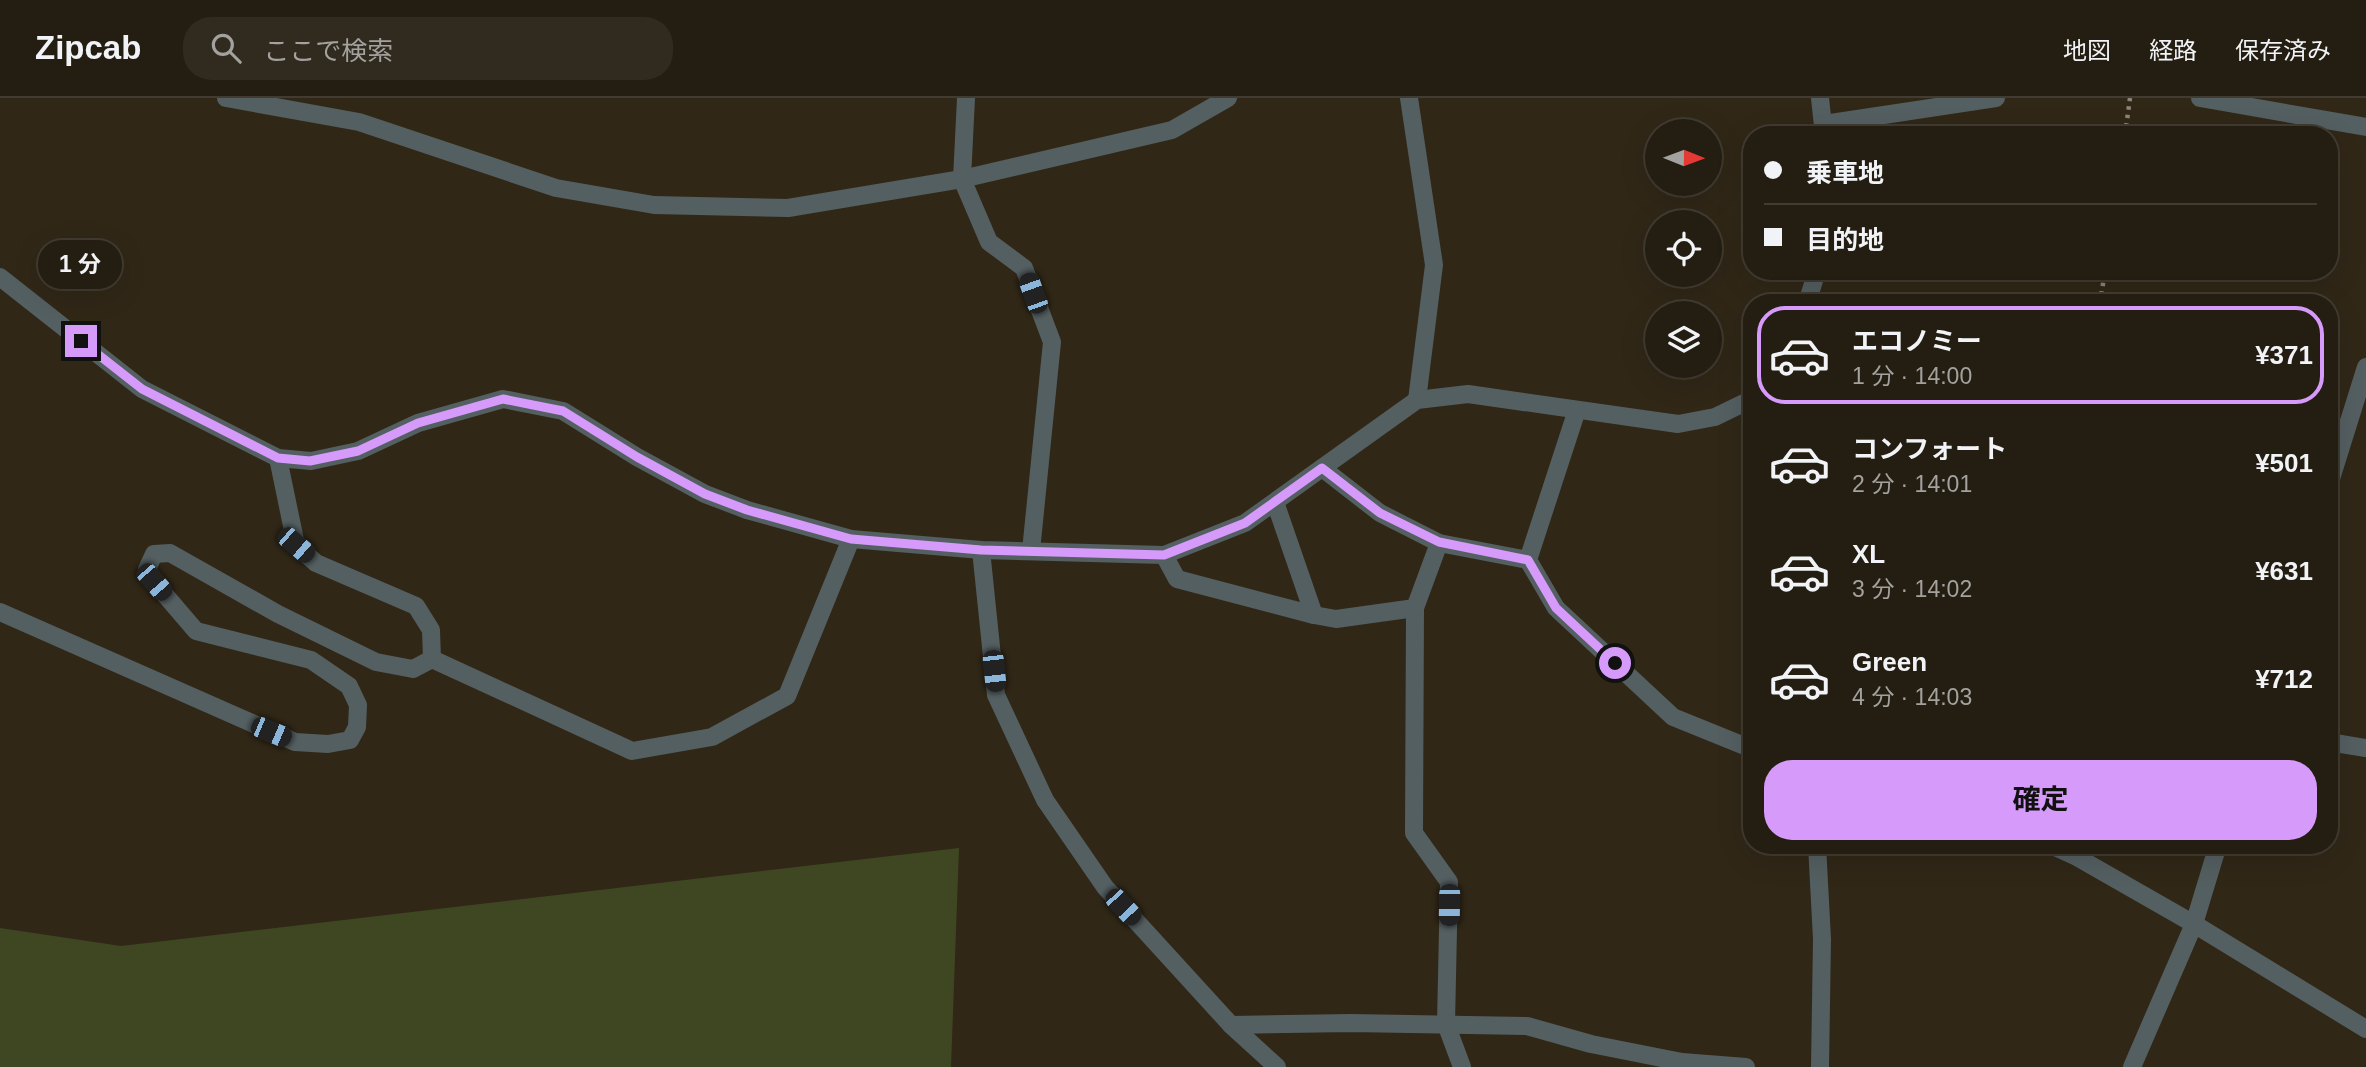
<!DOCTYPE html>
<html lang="ja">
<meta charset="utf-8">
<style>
body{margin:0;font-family:Helvetica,"Noto Sans JP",sans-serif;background:#302a1f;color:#f1f3f6;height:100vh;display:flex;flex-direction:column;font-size:26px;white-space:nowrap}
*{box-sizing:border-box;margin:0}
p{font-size:23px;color:#a3a29f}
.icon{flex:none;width:38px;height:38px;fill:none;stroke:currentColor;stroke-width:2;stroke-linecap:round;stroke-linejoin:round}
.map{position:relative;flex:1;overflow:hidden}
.panel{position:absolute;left:1743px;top:196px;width:595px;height:560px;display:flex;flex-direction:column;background:#241d11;border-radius:28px;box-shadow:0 7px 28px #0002,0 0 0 2px #413b31}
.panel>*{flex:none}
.top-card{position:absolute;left:1743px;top:28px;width:595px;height:154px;border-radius:28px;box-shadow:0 7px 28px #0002,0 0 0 2px #413b31;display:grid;align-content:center;height:154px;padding:0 21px;background:#241d11}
.needle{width:46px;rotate:91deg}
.controls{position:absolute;left:1645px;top:21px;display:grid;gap:14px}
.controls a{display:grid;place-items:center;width:77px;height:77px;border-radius:50%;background:#241d11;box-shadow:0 7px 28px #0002,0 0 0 2px #413b31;font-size:35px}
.end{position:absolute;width:32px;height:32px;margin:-16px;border:9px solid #d69bfa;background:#111;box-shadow:0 0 0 4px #111}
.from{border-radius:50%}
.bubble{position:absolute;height:49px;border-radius:24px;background:#241d11;box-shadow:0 7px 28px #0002,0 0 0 2px #413b31;font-size:23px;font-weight:700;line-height:49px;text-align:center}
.car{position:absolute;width:21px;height:42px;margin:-21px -10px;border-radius:9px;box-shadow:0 0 5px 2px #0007;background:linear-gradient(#222 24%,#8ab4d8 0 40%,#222 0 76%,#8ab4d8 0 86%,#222 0)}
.top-card b{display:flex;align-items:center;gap:24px;height:66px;font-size:26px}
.top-card b+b{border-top:2px solid #413b31}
.top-card i{width:18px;height:18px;background:#f1f3f6}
ul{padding:12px 0 0;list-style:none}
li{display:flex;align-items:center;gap:21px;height:98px;margin:0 14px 10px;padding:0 7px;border:4px solid transparent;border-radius:28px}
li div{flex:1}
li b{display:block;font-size:26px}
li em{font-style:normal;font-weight:700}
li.selected{border-color:#d69bfa}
li>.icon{width:63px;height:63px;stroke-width:1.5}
.cta{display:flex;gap:14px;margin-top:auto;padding:14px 21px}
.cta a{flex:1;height:80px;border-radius:28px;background:#d69bfa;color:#111;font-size:28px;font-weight:700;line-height:80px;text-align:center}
header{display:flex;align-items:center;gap:42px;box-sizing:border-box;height:98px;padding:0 35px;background:#241d11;border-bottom:2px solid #413b31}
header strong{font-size:33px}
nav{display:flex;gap:38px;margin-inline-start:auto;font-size:24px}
.search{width:490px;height:63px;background:#302a1f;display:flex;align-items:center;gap:18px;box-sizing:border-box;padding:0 24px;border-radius:28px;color:#a3a29f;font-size:26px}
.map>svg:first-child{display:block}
.green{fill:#3f4722}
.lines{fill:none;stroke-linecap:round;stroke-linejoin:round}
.path{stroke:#8c8478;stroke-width:4.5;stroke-dasharray:3.5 5;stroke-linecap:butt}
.minor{stroke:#545f61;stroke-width:18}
.route{stroke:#d69bfa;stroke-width:9}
</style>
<header>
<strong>Zipcab</strong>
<div class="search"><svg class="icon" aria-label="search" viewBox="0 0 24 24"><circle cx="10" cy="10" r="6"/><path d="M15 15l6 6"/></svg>ここで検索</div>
<nav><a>地図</a><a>経路</a><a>保存済み</a></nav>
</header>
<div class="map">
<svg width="2366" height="969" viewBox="0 0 2366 969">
<rect width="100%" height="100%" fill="#302717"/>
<polygon class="green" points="959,750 951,969 0,969 0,830 121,848"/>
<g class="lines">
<g class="path">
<polyline points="2125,37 2130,0"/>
<polyline points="2100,205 2105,173"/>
</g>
<g class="minor">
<polyline points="226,0 359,24 556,90 654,107 788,110 962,81 1172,32 1228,0"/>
<polyline points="966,0 962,81 989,144 1024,170 1052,244 1031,453"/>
<polyline points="1409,0 1434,167 1417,302"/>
<polyline points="1820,0 1824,37"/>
<polyline points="2200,0 2366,29"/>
<polyline points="1824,26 1996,0"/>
<polyline points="0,179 142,291 278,360 311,363 358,353 418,325 503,301 563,313 637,359 705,396 747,412 851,441 981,452 1164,457 1245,425 1417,302 1468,296 1678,326 1715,319 1752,301"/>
<polyline points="1807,205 1817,173"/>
<polyline points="1577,312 1528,462 1556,510 1673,619 1752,651"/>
<polyline points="278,360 296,447 316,465 416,508 431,532 432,561"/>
<polyline points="1322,370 1380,415 1439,445 1528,462"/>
<polyline points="2329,387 2366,269"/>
<polyline points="1275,404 1314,517"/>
<polyline points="1439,445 1415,510 1414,735 1449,784 1446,926 1462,969"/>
<polyline points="981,452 996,597 1045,702 1105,789 1231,927 1277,969"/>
<polyline points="1164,457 1177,481 1314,517 1336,521 1415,510"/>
<polyline points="0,514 295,644 328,646 350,642 357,629 358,607 349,588 311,562 196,533 154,484 147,471 154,456 170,455 278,516 376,564 413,571 432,561"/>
<polyline points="432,561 632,653 712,639 787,598 851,441"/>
<polyline points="2329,644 2366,650"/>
<polyline points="1817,747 1822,841 1820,969"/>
<polyline points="2051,747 2075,758 2194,826 2366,931"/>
<polyline points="1231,927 1351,925 1527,928 1591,946 1682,964 1746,969"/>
<polyline points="2132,969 2194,826 2218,747"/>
</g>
</g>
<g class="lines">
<polyline class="route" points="81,243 142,291 278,360 310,363 358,353 418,325 503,301 563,313 637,359 705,396 747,412 851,441 981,452 1164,457 1245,425 1322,370 1380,415 1439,444 1528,462 1556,510 1615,565"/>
</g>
</svg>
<div class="controls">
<a><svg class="needle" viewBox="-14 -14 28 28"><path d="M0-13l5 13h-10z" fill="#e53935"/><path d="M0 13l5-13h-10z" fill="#a3a29f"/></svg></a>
<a><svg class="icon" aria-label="locate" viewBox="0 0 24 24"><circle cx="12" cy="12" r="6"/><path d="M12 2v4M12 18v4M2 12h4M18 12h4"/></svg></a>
<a><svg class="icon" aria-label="layers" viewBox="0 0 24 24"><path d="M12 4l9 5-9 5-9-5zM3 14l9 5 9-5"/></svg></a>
</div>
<i class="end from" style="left:1615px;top:565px"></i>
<i class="end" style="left:81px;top:243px"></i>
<div class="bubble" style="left:38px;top:142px;width:84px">1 分</div>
<i class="car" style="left:1033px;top:195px;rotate:340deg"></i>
<i class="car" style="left:296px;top:447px;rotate:131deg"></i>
<i class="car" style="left:154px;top:484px;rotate:139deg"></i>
<i class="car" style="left:994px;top:573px;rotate:174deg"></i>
<i class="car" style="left:271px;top:634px;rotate:113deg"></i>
<i class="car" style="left:1449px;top:807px;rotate:181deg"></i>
<i class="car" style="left:1123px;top:809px;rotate:137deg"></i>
<div class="top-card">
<b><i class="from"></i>乗車地</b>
<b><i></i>目的地</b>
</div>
<section class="panel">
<ul>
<li class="selected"><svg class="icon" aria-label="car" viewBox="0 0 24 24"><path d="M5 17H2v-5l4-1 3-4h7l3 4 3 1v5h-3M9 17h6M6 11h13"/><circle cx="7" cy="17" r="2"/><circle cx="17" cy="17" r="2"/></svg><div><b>エコノミー</b><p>1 分 · 14:00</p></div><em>¥371</em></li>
<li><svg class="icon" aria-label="car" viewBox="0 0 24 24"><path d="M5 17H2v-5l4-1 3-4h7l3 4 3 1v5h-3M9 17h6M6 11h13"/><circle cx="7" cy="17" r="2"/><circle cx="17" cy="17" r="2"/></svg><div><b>コンフォート</b><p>2 分 · 14:01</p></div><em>¥501</em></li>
<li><svg class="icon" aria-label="car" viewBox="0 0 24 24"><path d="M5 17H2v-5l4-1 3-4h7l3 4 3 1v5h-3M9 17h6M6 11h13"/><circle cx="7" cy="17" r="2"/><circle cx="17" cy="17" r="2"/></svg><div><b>XL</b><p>3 分 · 14:02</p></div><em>¥631</em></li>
<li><svg class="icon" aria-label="car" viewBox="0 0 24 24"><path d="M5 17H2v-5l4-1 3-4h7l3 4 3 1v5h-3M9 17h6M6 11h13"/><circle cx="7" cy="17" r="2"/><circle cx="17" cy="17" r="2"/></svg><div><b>Green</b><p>4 分 · 14:03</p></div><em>¥712</em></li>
</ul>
<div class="cta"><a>確定</a></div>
</section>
</div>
